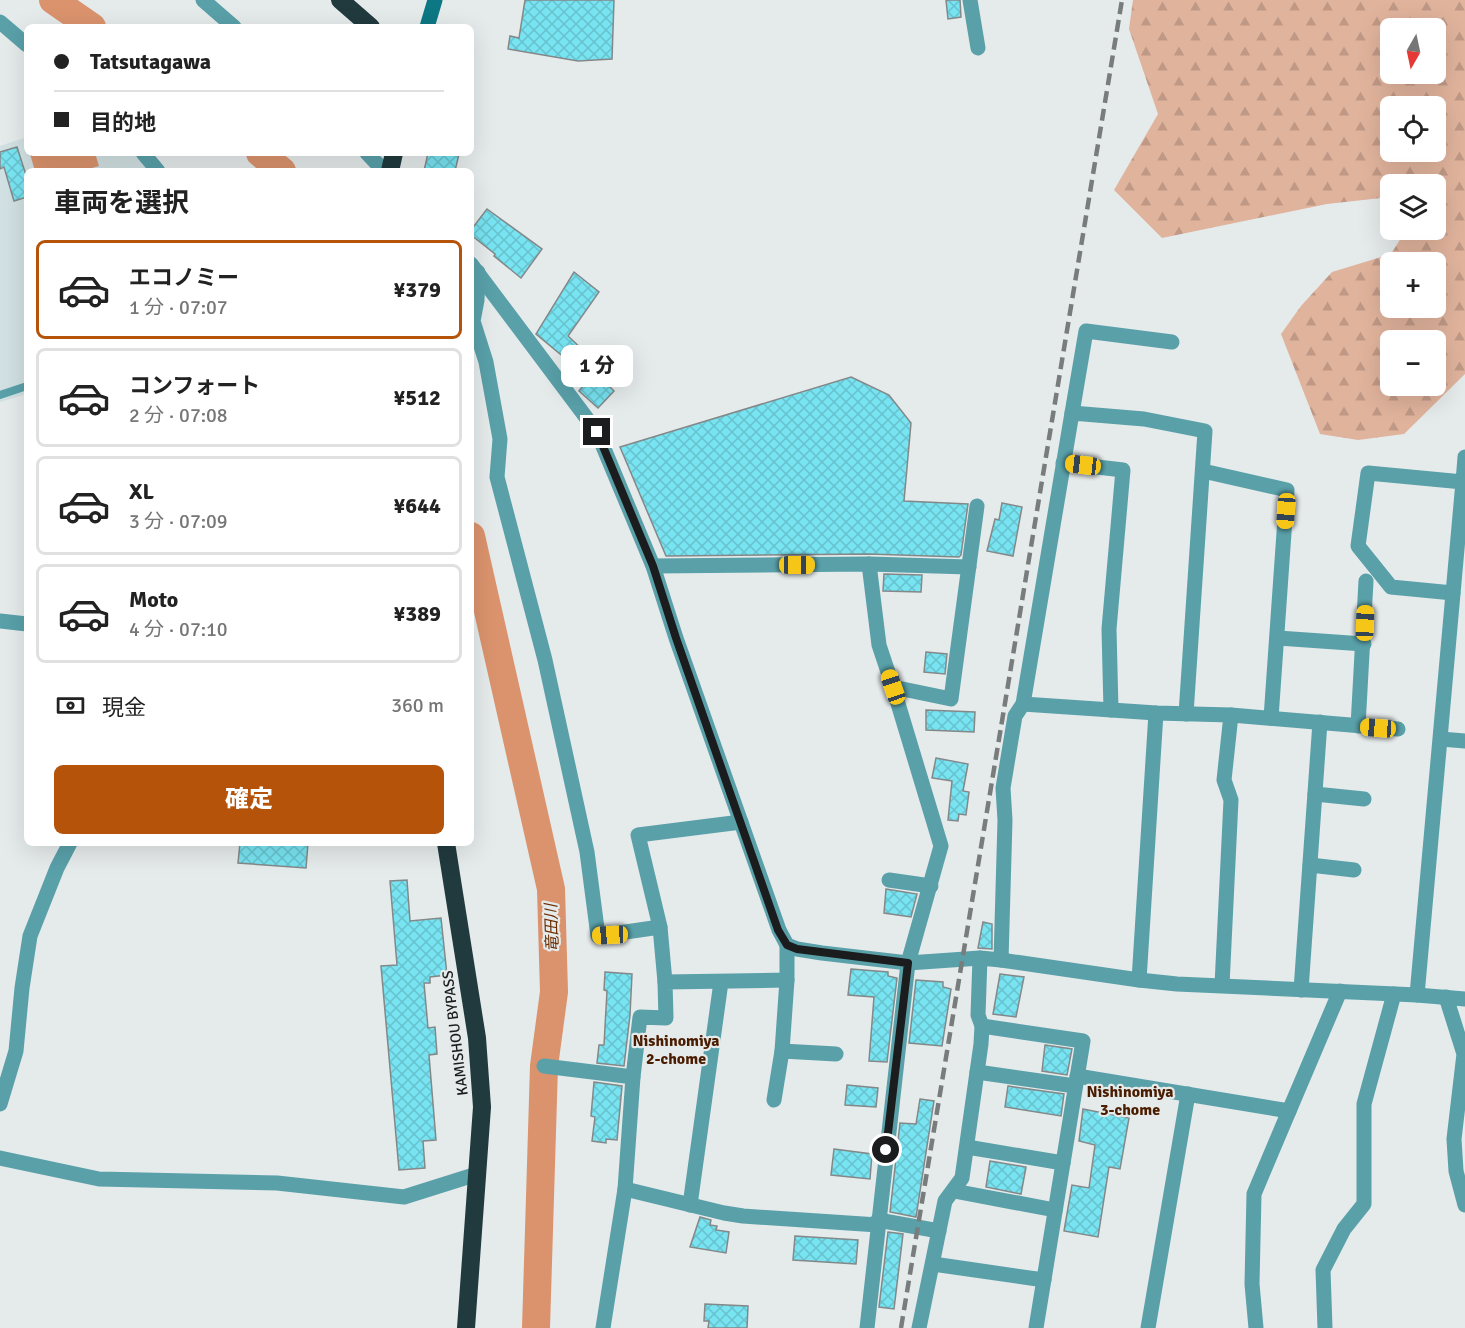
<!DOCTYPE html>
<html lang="ja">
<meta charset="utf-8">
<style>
body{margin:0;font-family:Signika,"Noto Sans JP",sans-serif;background:#f2f2f2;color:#222;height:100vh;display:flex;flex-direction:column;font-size:22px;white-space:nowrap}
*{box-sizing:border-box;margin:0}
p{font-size:20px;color:#767676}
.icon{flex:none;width:33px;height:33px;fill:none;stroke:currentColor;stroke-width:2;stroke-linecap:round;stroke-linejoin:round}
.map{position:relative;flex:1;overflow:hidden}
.panel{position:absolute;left:24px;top:168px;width:450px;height:678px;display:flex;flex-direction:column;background:#fff;border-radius:9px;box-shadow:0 6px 24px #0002}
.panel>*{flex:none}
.guide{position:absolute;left:24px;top:24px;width:450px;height:132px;border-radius:9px;box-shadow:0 6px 24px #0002;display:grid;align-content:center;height:132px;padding:0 30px;background:#fff}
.needle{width:39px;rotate:189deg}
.fabs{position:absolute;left:1380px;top:18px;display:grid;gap:12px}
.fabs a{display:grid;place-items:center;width:66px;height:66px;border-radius:9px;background:#fff;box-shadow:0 6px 24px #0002;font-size:30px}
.end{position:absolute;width:27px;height:27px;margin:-14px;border:8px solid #1a1c1d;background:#fff;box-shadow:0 0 0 3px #fff}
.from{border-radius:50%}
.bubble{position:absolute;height:42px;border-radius:9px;background:#fff;box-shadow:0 6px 24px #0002;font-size:20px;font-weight:800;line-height:42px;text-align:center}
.car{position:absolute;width:18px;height:36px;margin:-18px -9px;border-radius:8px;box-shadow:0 0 4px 2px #0007;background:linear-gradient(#f5c518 24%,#345 0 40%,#f5c518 0 76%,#345 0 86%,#f5c518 0)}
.guide b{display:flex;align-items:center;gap:21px;height:57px;font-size:22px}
.guide b+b{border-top:2px solid #e0e0e0}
.guide i{width:15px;height:15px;background:#222}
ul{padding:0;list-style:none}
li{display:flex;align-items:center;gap:18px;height:99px;margin:0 12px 9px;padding:0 18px;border:3px solid #e0e0e0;border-radius:9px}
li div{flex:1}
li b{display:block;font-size:22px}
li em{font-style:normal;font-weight:800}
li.selected{border-color:#b45309}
li>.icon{width:54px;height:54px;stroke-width:1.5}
h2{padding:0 30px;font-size:27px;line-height:72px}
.pay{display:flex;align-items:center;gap:15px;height:66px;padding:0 30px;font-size:22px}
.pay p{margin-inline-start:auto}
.button{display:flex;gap:12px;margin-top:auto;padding:12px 30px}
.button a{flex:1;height:69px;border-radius:9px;background:#b45309;color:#fff;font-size:24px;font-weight:800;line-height:69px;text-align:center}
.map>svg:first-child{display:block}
.built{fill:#d1e0e2}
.forest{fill:url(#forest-firs);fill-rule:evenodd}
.water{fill:#da936d}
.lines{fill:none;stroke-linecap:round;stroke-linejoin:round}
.river{stroke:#da936d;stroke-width:28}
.building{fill:url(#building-cross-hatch);stroke:#838889;stroke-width:1.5}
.lane{stroke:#59a0a9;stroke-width:8}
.street{stroke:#59a0a9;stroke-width:15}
.secondary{stroke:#0b7883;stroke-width:15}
.highway{stroke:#213a3e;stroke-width:18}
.rail{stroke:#797c7d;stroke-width:4.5;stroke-dasharray:12 6;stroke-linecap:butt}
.route{stroke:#1a1c1d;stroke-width:8}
.labels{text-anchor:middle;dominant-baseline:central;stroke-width:4.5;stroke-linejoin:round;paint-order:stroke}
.street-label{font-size:15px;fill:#1a1c1d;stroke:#e5eaeb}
.water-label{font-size:16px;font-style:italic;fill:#6d2d00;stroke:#e5eaeb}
.neighbourhood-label{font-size:16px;font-weight:bold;fill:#4b1d00;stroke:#e5eaeb}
</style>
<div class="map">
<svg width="1465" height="1328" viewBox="0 0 1465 1328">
<defs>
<pattern id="forest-firs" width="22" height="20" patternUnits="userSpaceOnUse" patternTransform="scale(1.5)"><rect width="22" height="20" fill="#e0b39c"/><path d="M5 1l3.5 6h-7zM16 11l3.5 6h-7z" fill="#c09986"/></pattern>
<pattern id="building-cross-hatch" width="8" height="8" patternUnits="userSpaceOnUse" patternTransform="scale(1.5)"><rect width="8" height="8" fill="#78e3f1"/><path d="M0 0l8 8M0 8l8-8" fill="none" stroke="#67c2ce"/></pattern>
</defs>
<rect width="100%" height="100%" fill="#e5eaeb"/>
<polygon class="built" points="27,137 27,153 135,153 152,171 27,171 27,394 0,402 0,146"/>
<path class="forest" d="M1133,0H1465V374L1404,434L1358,440L1320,434L1281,334L1301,306L1332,272L1391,254L1406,230H1436V184H1390V197L1327,204L1162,238L1114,190L1158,114L1129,29ZM1390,28H1436V74H1390ZM1390,106H1436V152H1390ZM1390,262H1436V308H1390ZM1390,340H1436V386H1390Z"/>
<polygon class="water" points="95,153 99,166 82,171 35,171 30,154"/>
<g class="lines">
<g class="river">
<polyline points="53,0 92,27"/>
<polyline points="260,153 282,171"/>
<polyline points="471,536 551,889 554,992 544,1066 536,1328"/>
</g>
</g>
<g class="building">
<polygon points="525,0 614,0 612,59 578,61 508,49 510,36 519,38"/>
<polygon points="946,0 960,0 961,17 948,19"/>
<polygon points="17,147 27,178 27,197 14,201 4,167 0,169 0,152"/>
<polygon points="428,153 459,154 455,171 424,171"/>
<polygon points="487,209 542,249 521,278 494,256 495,254 471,235 471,230"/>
<polygon points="574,272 599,292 568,336 602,368 597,374 614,391 598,408 579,391 589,378 536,334"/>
<polygon points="851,377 889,395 911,423 904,501 968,504 961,555 959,557 869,554 666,556 620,447"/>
<polygon points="1002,503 1022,507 1013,556 987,551 995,519 999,520"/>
<polygon points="884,574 922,575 921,592 883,591"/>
<polygon points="926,652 947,654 945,674 924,672"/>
<polygon points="926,710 975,712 974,732 926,730"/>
<polygon points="936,758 968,764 963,791 969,792 966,815 959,814 958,821 948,820 952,781 932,778"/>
<polygon points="240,843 308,843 306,868 238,863"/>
<polygon points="407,880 410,921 441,918 447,975 430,977 430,983 424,983 428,1028 435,1027 437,1054 429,1055 436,1140 423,1141 425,1168 399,1170 381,966 397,965 390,881"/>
<polygon points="886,889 917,894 911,917 884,913"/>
<polygon points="983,922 992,924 992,949 978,948"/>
<polygon points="851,969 888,972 888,976 897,978 887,1062 869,1061 874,997 848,995"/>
<polygon points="605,972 632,974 630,1015 624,1066 597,1063 599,1045 604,1045 607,991 604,990"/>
<polygon points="1000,974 1024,977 1016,1017 993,1014"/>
<polygon points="916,980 943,982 943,987 951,989 942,1046 909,1043"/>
<polygon points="1045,1045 1072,1049 1067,1075 1042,1071"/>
<polygon points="594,1082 622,1086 617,1140 606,1139 606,1143 592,1141 595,1117 591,1116"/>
<polygon points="847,1085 878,1088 876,1107 845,1105"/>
<polygon points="1008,1086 1064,1094 1061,1116 1005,1107"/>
<polygon points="920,1099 934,1101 916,1217 890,1212 900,1123 916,1124"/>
<polygon points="1083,1109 1129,1118 1120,1169 1109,1167 1098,1237 1064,1231 1072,1185 1089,1188 1095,1145 1079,1141"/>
<polygon points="834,1149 872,1154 870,1179 831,1175"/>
<polygon points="990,1161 1026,1167 1021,1194 986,1187"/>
<polygon points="700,1217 711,1220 710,1225 717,1226 716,1230 729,1232 726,1253 690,1247"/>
<polygon points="888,1232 903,1234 894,1309 879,1307"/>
<polygon points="795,1236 858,1240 856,1264 793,1260"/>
<polygon points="705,1304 748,1306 747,1328 708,1328 709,1321 704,1321"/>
</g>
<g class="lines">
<polyline class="lane" points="0,395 27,386"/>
<g class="street">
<polyline points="203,0 234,27"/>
<polyline points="970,0 978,48"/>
<polyline points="0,22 27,45"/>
<polyline points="143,153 158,171"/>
<polyline points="367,153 384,171"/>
<polyline points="471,264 597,432 653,566 676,638 779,930 787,945 797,949 822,953 908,963 980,958 1001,960 1139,980 1177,984 1417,995 1465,999"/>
<polyline points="478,272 477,300 473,321 486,362 500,439 497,477 545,660 587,852 598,936 660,927"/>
<polyline points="1072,413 1086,331 1172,342"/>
<polyline points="1063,463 1123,470 1109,629 1111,710"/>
<polyline points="1203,471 1287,490 1271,718"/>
<polyline points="653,566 869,564 969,567"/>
<polyline points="1453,593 1391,587 1358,546 1368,473 1463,482 1465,457"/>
<polyline points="0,621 27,624"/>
<polyline points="1278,638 1364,644"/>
<polyline points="893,687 951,699 977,506"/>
<polyline points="1023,704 1156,713 1231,715 1398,729"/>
<polyline points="1358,726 1366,581"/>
<polyline points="1441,739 1465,741"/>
<polyline points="1315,794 1364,799"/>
<polyline points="1310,865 1354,870"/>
<polyline points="889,880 931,886"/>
<polyline points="1001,960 1005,820 1003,788 1015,716 1023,704 1072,413 1144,419 1205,431 1186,714"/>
<polyline points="1139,980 1156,713"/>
<polyline points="665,982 660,927 638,835 741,822"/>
<polyline points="1222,985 1231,800 1224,780 1231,715"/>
<polyline points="1301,990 1320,722"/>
<polyline points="1417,995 1463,482 1465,482"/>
<polyline points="1446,997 1464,1054 1454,1139 1456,1171 1465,1205"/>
<polyline points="982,1026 1083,1041 1036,1328"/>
<polyline points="782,1051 836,1054"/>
<polyline points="544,1066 633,1077"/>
<polyline points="977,1072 1075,1086"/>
<polyline points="1077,1076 1289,1111 1340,991"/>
<polyline points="774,1100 782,1051 787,980"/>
<polyline points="0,1104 16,1051 22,988 30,936 57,868 70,843"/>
<polyline points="967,1147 1063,1163"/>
<polyline points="0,1158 99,1179 277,1183 404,1197 477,1174"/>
<polyline points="625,1189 724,1213 743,1216 878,1225"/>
<polyline points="954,1191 1055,1210"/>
<polyline points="690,1205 721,982"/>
<polyline points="878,1220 939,1231"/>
<polyline points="933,1264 1044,1280"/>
<polyline points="603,1328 625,1189 633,1077 640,1017 666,1018 665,982 787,980 787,945"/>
<polyline points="867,1328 908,963 941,846 893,687 879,645 869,564"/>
<polyline points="919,1328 945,1201 962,1178 981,1044 982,1026 978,1015 980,958"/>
<polyline points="1148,1328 1188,1094"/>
<polyline points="1256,1328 1252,1284 1254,1194 1289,1111"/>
<polyline points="1325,1328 1323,1270 1344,1229 1364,1204 1364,1104 1394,994"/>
</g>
<polyline class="secondary" points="427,27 435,0"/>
<g class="highway">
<polyline points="340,0 371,27"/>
<polyline points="390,171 394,153"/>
<polyline points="446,843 477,1038 482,1107 466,1328"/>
</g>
<polyline class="rail" points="901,1328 1122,0"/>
</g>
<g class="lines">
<polyline class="route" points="597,432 653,566 676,638 778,930 787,945 797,949 908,963 886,1150"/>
</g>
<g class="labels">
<g class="street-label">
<text transform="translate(455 1033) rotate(-97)">KAMISHOU BYPASS</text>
</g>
<g class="water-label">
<text transform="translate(552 928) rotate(-92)">竜田川</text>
</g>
<g class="neighbourhood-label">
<text x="676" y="1041">Nishinomiya<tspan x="676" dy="18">2-chome</tspan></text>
<text x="1130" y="1092">Nishinomiya<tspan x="1130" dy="18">3-chome</tspan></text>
</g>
</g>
</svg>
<div class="fabs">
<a><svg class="needle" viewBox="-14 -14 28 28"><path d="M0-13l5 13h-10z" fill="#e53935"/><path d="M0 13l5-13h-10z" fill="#767676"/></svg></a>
<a><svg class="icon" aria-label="locate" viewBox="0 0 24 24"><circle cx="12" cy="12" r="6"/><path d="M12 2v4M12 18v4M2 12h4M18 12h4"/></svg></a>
<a><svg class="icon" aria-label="layers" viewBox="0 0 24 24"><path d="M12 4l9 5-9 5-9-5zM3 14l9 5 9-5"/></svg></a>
<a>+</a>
<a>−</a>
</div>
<i class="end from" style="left:886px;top:1150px"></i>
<i class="end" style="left:597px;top:432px"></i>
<div class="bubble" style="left:561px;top:345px;width:72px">1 分</div>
<i class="car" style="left:1083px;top:465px;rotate:277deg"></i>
<i class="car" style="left:1286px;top:511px;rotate:184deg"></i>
<i class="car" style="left:797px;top:565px;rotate:90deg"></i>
<i class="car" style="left:1365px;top:623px;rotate:2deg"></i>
<i class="car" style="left:893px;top:687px;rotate:341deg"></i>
<i class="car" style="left:1378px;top:728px;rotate:274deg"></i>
<i class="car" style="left:610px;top:935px;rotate:267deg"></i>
<div class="guide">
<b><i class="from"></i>Tatsutagawa</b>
<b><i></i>目的地</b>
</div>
<section class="panel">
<h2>車両を選択</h2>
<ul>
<li class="selected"><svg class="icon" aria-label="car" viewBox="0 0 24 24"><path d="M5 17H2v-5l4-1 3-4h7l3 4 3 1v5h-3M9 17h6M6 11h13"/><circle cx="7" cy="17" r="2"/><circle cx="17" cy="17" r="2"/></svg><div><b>エコノミー</b><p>1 分 · 07:07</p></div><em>¥379</em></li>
<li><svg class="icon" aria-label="car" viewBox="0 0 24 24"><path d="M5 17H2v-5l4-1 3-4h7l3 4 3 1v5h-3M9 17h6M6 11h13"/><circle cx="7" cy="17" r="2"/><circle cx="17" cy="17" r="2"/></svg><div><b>コンフォート</b><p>2 分 · 07:08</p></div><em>¥512</em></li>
<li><svg class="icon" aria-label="car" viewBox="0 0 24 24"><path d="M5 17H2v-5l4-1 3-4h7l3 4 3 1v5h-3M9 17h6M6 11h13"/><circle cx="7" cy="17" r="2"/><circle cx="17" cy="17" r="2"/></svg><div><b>XL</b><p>3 分 · 07:09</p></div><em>¥644</em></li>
<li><svg class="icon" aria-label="car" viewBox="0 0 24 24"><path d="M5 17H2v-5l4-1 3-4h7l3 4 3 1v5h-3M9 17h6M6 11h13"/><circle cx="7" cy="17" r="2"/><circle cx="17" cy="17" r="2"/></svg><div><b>Moto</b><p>4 分 · 07:10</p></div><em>¥389</em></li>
</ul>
<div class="pay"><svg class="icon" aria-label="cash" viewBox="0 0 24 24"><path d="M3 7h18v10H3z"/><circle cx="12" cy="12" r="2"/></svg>現金<p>360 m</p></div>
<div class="button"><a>確定</a></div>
</section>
</div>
